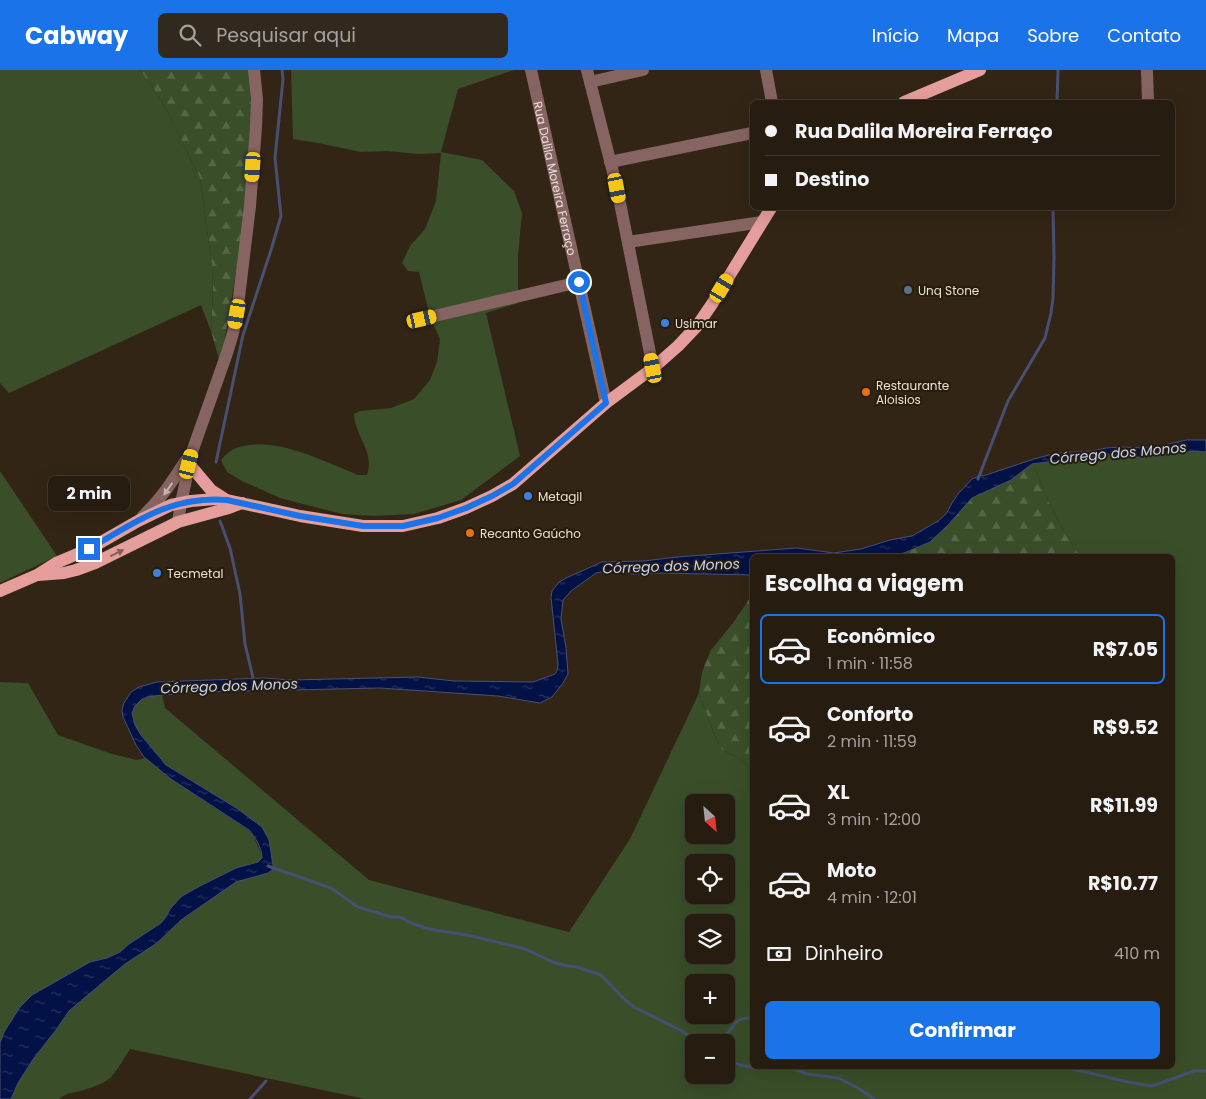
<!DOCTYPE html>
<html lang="pt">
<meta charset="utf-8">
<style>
body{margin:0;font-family:Poppins,sans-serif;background:#32291e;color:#f1f3f6;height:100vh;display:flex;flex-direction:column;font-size:19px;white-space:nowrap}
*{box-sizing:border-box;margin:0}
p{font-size:16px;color:#a4a19f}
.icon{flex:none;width:28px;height:28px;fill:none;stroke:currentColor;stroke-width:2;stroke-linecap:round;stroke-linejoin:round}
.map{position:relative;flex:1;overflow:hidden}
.side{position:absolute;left:750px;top:484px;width:425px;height:515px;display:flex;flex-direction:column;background:#261c10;border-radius:8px;box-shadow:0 5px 20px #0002,0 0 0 1px #423a30}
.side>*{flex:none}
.hud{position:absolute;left:750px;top:30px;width:425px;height:110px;border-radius:8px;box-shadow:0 5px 20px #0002,0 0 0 1px #423a30;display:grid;align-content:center;height:110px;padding:0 15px;background:#261c10}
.needle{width:32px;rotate:153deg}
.fabs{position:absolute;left:685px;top:724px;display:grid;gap:10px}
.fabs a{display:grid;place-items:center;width:50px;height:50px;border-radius:8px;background:#261c10;box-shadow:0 5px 20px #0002,0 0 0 1px #423a30;font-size:25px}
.end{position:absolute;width:22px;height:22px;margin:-11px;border:6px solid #1a73e8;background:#fff;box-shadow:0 0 0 2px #fff}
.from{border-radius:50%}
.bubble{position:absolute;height:35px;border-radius:8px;background:#261c10;box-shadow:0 5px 20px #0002,0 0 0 1px #423a30;font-size:16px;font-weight:700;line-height:35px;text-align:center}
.car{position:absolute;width:15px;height:30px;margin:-15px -8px;border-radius:6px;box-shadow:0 0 4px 1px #0007;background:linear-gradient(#f5c518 24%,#345 0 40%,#f5c518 0 76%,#345 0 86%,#f5c518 0)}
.hud b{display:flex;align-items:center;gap:18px;height:48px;font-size:19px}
.hud b+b{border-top:1px solid #423a30}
.hud i{width:12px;height:12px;background:#f1f3f6}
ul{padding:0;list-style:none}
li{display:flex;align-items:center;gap:15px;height:70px;margin:0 10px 8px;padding:0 5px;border:2px solid transparent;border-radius:8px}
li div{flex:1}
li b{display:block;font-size:19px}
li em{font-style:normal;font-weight:700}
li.on{border-color:#1a73e8}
li>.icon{width:45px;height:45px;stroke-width:1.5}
h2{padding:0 15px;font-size:22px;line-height:60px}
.pay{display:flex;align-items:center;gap:12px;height:55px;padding:0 15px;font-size:19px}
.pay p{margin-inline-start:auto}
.cta{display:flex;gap:10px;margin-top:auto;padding:10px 15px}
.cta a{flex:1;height:58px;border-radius:8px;background:#1a73e8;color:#fff;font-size:20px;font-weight:700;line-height:58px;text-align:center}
header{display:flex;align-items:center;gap:30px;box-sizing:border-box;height:70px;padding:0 25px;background:#1a73e8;color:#fff}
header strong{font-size:24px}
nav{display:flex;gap:28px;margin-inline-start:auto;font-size:18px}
.search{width:350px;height:45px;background:#32291e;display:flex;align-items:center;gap:12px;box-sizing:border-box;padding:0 18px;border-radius:8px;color:#a4a19f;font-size:19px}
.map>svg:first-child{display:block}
.grass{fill:#394e29;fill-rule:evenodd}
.forest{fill:url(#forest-firs)}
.water{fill:url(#water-ripples);stroke:#485072}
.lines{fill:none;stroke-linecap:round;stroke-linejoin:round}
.stream{stroke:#485072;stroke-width:3}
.minor{stroke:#866462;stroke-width:12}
.major{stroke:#e59e9b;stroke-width:12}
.oneway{fill:#c6b5ae}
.oneway2{fill:#865d54}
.route{stroke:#1a73e8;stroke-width:6}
.service-dot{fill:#5c6f8a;stroke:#281c0c;stroke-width:2}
.shop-dot{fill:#3f7fe0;stroke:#281c0c;stroke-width:2}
.food-dot{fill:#e8710a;stroke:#281c0c;stroke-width:2}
.labels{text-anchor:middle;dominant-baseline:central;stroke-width:4;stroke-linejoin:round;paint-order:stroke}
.street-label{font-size:12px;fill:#e9e1d7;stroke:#281c0c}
.poi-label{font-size:12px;fill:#e9e1d7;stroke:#281c0c;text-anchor:start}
.water-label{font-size:14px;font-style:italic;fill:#c3d4f7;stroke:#281c0c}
</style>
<header>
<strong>Cabway</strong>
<div class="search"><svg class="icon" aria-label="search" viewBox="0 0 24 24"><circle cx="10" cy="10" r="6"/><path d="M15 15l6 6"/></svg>Pesquisar aqui</div>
<nav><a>Início</a><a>Mapa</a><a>Sobre</a><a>Contato</a></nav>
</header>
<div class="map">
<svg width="1206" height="1029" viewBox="0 0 1206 1029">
<defs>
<pattern id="forest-firs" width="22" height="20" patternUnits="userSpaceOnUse" patternTransform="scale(1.25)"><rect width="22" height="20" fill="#394e29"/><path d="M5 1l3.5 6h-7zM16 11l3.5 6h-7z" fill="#566747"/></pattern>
<pattern id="water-ripples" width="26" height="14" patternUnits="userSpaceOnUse" patternTransform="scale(1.25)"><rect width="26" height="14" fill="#031246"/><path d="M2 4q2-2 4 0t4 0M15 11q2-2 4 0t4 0" fill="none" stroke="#283460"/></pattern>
</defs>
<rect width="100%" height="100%" fill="#322516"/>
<g class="grass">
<polygon points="0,0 140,0 162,31 200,108 212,197 213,219 211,261 201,235 9,323 0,313"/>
<path d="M291,0H514L458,19L441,82L482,90L514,121L522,143L518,186V233L486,243L520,386L461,430L414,444L374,446L342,444L280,428L242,411L227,402L221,390C224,387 226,384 229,382C243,371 274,374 290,379C313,385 336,396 358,405H367C375,381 355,367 354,344L360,341L391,338L414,329L430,310L437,292L440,269L430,247L419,202L408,201L402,193L410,176L425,159L436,131L441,83L418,84L387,81L361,82L318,73L293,69Z"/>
<path d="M1196,381L1206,382V1029H365L130,979C124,988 119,998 112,1006C106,1013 93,1017 84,1020C75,1023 67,1022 59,1029H11L18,1013L34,988L56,960L69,941L89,923L125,894L157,873L181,850L236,811L268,803L272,800L273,795L269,770L261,757L238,739L166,695L141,665L135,655L132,643L135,636L141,630L147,627L162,625L165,638L369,810L569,862L630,769L699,623L715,666L722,680L737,687L752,699V996H1172V486H1080L1061,457L1048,431L1033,394L1110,384L1132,387H1148ZM694,732H726V765H694ZM694,792H726V825H694ZM694,852H726V885H694ZM694,912H726V945H694ZM694,972H726V1005H694Z"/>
<polygon points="0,401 57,486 0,513"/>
<polygon points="0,612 28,613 58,665 112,684 137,690 146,688 171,709 248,760 253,765 262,786 262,788 258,792 236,798 202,815 182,826 170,839 166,847 161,853 129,874 120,882 107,888 97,890 32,925 20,937 4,962 0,973"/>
</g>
<g class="forest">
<path d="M140,0H249C258,93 238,189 223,280L219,289L211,261L213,219L212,197L200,108L162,31Z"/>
<polygon points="1033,394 1048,431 1061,457 1080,486 887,486 905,483 930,472 948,455 972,428 1011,410 1028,396"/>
<polygon points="752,525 752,699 737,687 722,680 715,666 699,623 702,602 711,580 733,553"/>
</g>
<path class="water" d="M1186,370H1206V382L1196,381L1148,387H1132L1110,384L1032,394L1011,410L972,428L948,455L930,472L904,483L887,486H752V505L663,503L633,504L606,501L596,503L571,521L563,530L561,549L566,578L568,604L563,613L552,627L540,633L498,626L380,618L201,622L162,625L147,627L141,630L135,636L132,643L135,655L141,665L166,695L238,739L262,757L269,770L273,795L272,800L268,803L236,812L181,850L157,873L125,894L89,924L69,941L56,960L34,988L18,1013L11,1029H0V973L4,962L20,937L32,925L90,892L107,888L120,882L129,874L161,853L166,847L170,839L182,826L202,815L236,798L258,792L262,788C262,778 255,767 249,760L171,709L144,687L136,675L123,647L122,640L124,633L131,622L139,617L157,612L264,608L291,610L418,607L454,611L533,612L555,604L557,601L558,594L551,527L552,521L559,512L566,508L602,492L644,491L677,487L797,478L834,483L861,479L890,470L912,466L938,451L946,444L952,433L958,424L972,409L982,405L983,406L1034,389L1057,383L1092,381L1106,378L1121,377L1144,378L1160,376Z"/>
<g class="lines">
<g class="stream">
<polyline points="1057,32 1058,0"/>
<polyline points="216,392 243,265 271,180 281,146 275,88 283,9 282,0"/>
<polyline points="978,409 1008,331 1045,268 1051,243 1053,228 1054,188 1053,138"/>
<polyline points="220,451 230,478 240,524 245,574 254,612"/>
<polyline points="268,796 331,818 358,837 391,847 400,847 411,853 429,859 472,866 525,879 553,892 567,896 577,897 601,905 624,929 634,937 682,961 696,972"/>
<path d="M695,971C699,970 704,969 707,969C713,969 718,970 723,967C737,957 731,948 752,948"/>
<polyline points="726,988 740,995 763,999 792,998 807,1004 838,1008 858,1018 874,1029"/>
<polyline points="1060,996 1128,1012 1151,1016 1158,1014 1194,1001 1206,1001"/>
<polyline points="250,1029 266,1011"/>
</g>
<g class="minor">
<path id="s1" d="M531,0L606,333"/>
<polyline points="587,0 617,118 653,298"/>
<polyline points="766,0 772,32"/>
<polyline points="1147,0 1148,32"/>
<polyline points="590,12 643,0"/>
<polyline points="610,92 752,63"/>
<polyline points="628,172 762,152"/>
<polyline points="422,249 579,212"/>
<path d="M142,447C161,429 172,412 186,390"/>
<polyline points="178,452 181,433 192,382 227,283 233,263 237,244 250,136 256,57 257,29 254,0"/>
</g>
<g class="major">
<polyline points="904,32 980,0"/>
<polyline points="189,394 211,420 225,429"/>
<polyline points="38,505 64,503 76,500 95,493 178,452 229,438 242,433"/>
<polyline points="0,521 37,505 56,493 89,479 138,451 171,435 191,431 215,429 227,430 300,446 363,456 403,456 438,448 466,438 492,426 513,414 606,333 653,298 678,276 697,256 712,234 771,138"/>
</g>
</g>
<defs><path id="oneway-solid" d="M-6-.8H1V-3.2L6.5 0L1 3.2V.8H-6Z" transform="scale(1.25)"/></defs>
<use class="oneway" href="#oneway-solid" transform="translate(168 419) rotate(125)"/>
<use class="oneway2" href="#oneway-solid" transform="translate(117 483) rotate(-26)"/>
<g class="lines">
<path class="route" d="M89,479C135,452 172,425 227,430L300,446L363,456H403L438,448L466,438L492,426L513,414L606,333L579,212"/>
</g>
<circle class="service-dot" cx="908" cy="220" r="5"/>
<g class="shop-dot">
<circle cx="665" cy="253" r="5"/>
<circle cx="528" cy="426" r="5"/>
<circle cx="157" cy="503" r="5"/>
</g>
<g class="food-dot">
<circle cx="866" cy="322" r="5"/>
<circle cx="470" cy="463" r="5"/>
</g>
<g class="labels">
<g class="street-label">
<text stroke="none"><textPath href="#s1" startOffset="111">Rua Dalila Moreira Ferraço</textPath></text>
</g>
<g class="poi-label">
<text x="918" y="220">Unq Stone</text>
<text x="675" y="253">Usimar</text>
<text x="876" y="315">Restaurante<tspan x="876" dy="14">Aloisios</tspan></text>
<text x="538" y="426">Metagil</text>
<text x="480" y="463">Recanto Gaúcho</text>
<text x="167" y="503">Tecmetal</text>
</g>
<g class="water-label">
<text transform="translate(1118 383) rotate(-5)">Córrego dos Monos</text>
<text transform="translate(671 496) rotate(-2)">Córrego dos Monos</text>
<text transform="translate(229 616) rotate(-2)">Córrego dos Monos</text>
</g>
</g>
</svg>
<div class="fabs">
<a><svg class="needle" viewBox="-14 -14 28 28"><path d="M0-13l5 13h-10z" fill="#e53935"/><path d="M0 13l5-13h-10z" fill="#a4a19f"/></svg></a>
<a><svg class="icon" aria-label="locate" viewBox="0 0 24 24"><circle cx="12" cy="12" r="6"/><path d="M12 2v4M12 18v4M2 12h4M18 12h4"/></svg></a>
<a><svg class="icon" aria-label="layers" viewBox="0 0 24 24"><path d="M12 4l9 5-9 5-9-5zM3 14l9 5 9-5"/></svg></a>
<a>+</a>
<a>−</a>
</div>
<i class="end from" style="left:579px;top:212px"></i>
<i class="end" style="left:89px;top:479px"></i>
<div class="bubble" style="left:48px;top:406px;width:82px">2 min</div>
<i class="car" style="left:253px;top:97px;rotate:184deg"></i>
<i class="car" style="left:617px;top:118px;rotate:169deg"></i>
<i class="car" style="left:722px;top:218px;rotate:31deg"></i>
<i class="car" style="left:237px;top:244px;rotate:190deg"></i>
<i class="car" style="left:422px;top:249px;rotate:77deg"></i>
<i class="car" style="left:653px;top:298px;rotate:349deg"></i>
<i class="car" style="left:189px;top:394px;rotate:14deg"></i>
<div class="hud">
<b><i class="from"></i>Rua Dalila Moreira Ferraço</b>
<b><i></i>Destino</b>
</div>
<section class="side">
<h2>Escolha a viagem</h2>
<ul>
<li class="on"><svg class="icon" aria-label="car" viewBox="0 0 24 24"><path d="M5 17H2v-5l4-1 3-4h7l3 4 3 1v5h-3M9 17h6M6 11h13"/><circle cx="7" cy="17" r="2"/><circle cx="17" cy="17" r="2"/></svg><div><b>Econômico</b><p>1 min · 11:58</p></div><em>R$7.05</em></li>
<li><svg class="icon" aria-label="car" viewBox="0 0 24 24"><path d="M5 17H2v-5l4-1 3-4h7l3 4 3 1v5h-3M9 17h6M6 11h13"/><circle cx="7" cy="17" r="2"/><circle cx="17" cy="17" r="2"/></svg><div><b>Conforto</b><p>2 min · 11:59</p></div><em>R$9.52</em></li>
<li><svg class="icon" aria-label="car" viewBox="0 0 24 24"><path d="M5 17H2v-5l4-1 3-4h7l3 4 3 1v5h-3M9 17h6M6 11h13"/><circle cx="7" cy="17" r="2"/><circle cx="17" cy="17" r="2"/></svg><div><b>XL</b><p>3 min · 12:00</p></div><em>R$11.99</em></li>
<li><svg class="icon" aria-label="car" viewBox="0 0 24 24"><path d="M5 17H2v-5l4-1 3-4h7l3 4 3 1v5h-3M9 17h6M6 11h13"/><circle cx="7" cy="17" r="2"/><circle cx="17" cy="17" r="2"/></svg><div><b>Moto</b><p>4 min · 12:01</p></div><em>R$10.77</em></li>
</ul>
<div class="pay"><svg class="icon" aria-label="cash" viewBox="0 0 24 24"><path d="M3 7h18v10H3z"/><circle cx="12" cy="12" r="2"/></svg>Dinheiro<p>410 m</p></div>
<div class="cta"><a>Confirmar</a></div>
</section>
</div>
